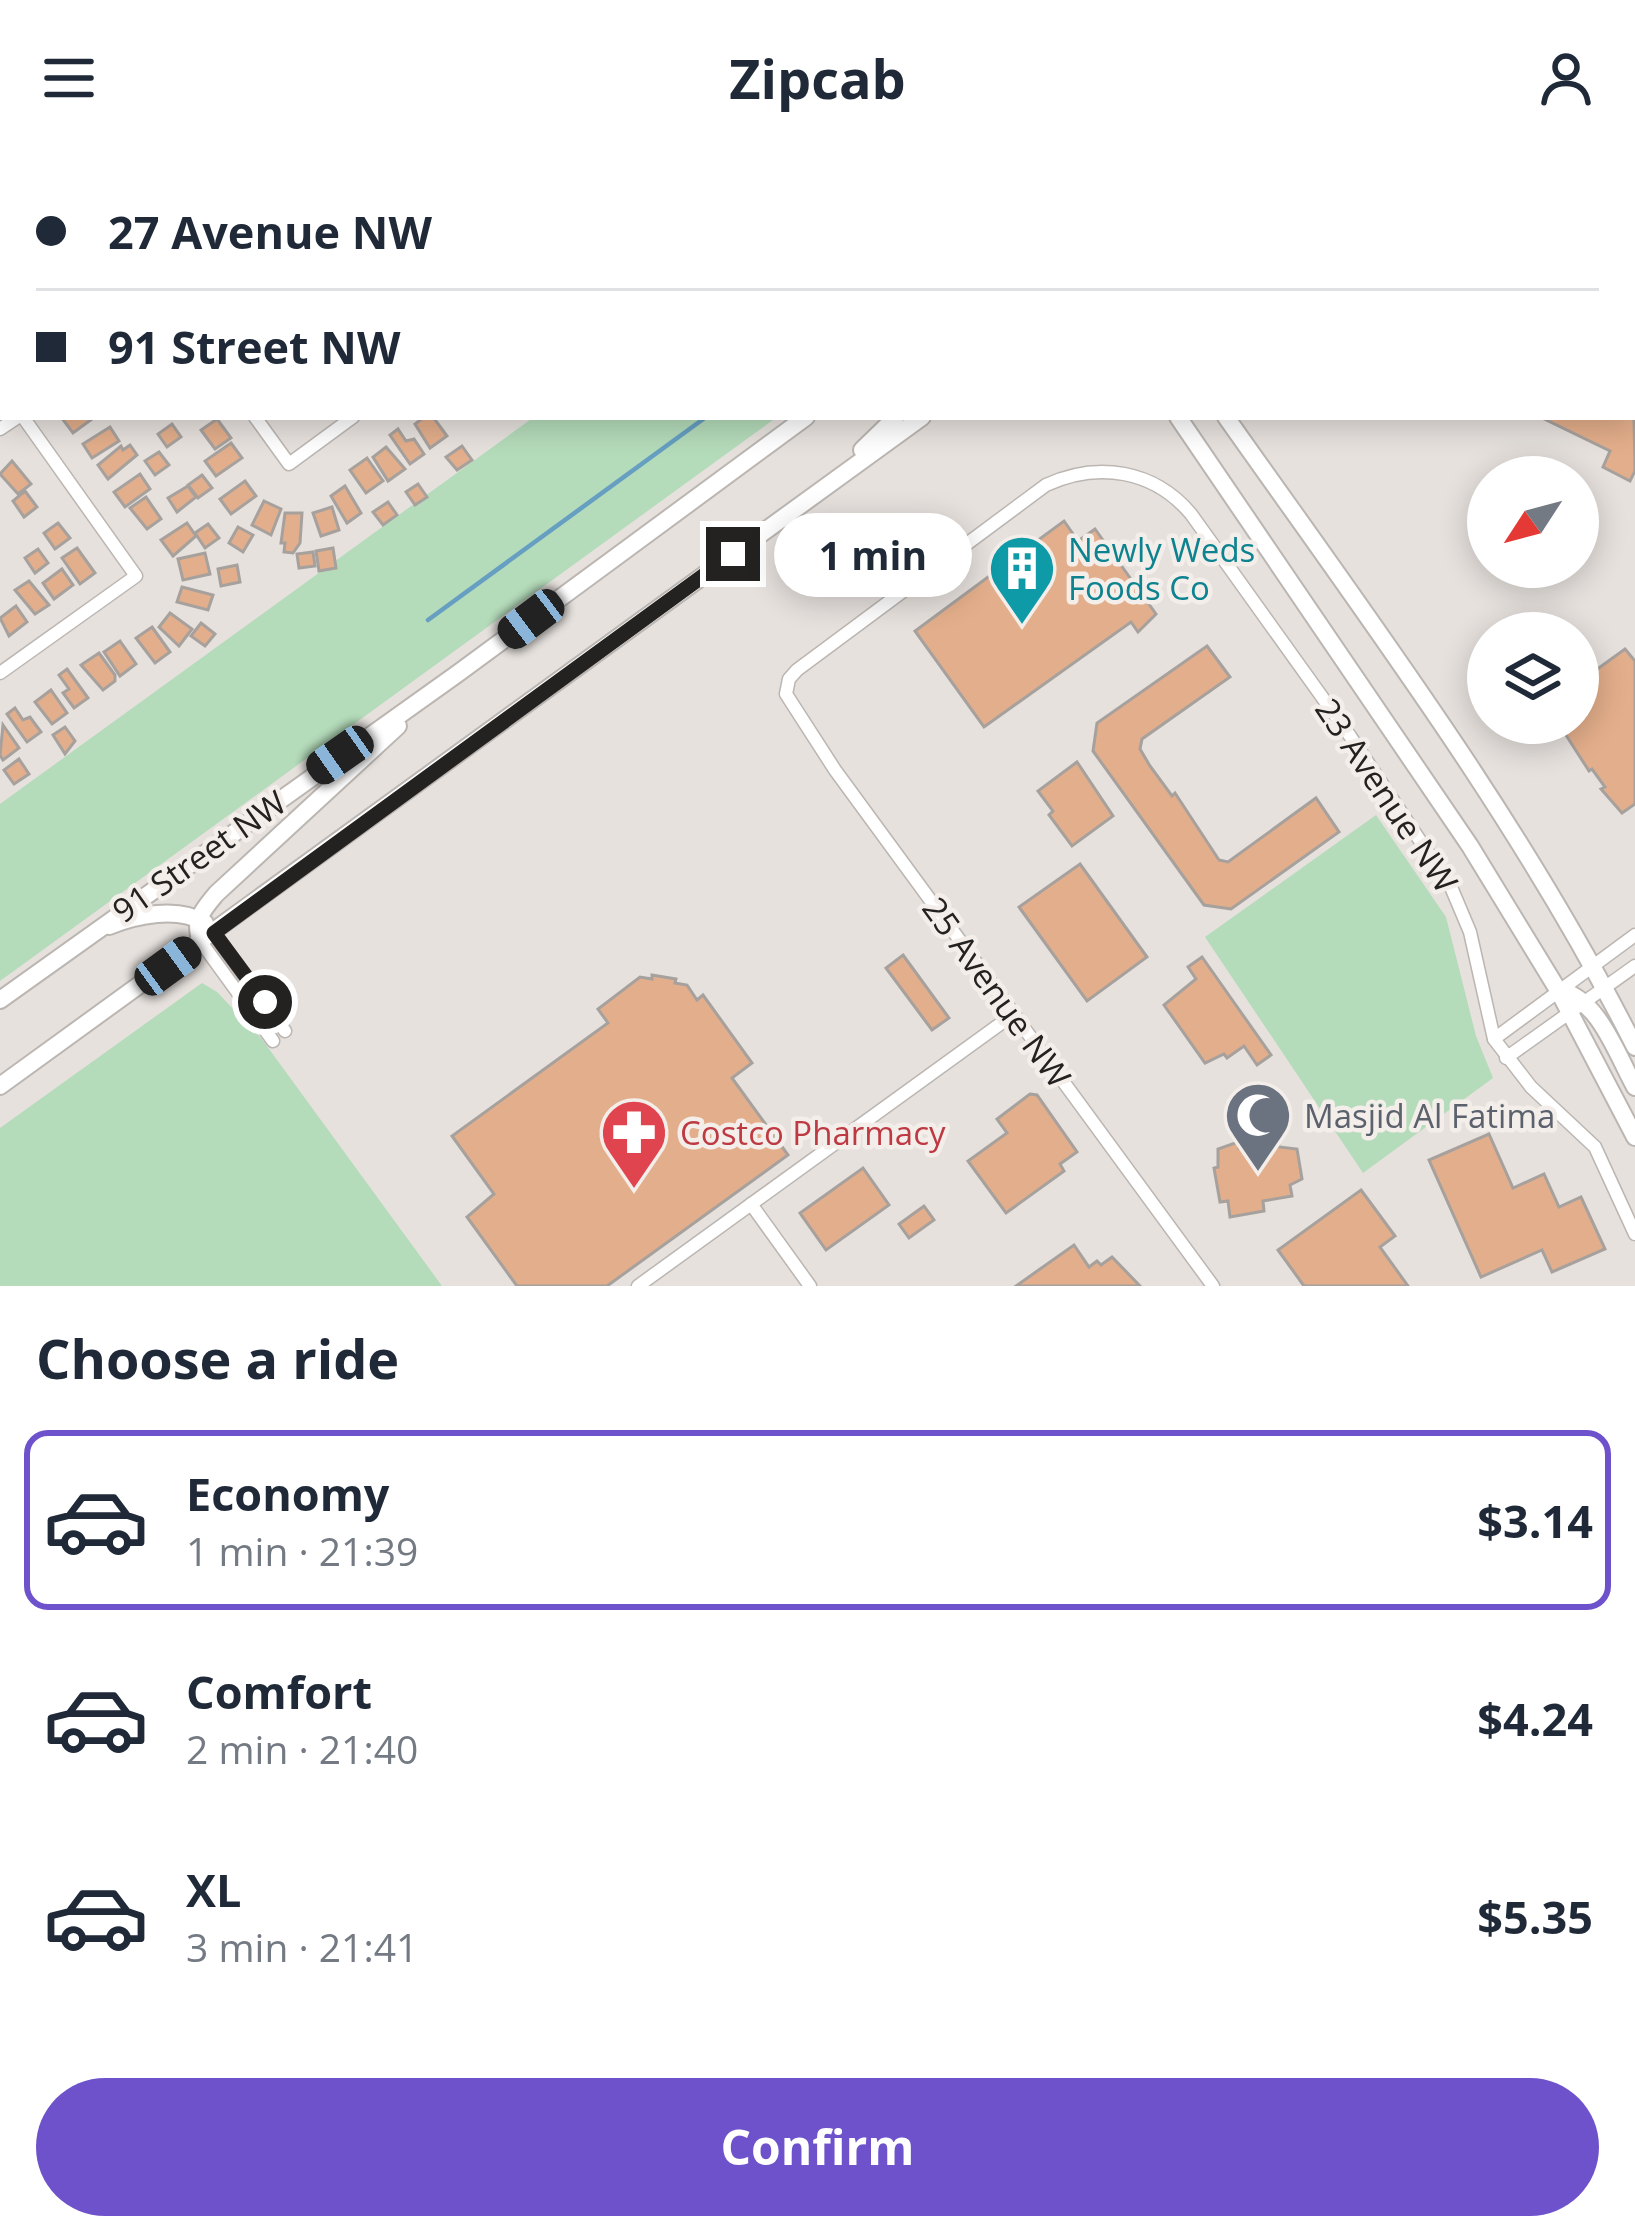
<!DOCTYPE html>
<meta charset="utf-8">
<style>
body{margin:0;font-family:"Open Sans",sans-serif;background:#f6f6f7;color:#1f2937;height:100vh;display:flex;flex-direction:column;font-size:45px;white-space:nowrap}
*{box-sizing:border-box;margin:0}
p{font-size:39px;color:#747a83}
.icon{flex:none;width:66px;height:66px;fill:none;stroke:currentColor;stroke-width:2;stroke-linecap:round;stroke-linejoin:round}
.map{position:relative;height:1130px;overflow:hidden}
.side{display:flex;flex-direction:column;background:#fff;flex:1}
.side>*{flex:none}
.guide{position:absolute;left:0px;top:0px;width:1635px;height:264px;box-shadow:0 6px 30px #0003;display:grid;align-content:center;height:264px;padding:0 36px;background:#fff}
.needle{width:78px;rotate:234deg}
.controls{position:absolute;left:1467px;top:300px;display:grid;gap:24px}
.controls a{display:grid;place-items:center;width:132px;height:132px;border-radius:50%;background:#fff;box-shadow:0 6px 30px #0003;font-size:60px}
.end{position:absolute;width:54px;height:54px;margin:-27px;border:15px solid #242221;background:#fff;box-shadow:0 0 0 6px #fff}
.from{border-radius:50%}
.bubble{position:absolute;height:84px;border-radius:42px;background:#fff;box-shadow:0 6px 30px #0003;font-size:39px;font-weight:700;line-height:84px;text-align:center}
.car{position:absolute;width:36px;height:72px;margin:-36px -18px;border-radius:15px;box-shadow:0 0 9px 3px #0007;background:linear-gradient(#222 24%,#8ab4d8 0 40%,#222 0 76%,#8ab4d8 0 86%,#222 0)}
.guide b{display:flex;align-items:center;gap:42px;height:114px;font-size:45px}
.guide b+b{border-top:3px solid #e0e1e3}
.guide i{width:30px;height:30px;background:#1f2937}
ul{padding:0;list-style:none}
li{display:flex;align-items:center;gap:36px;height:180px;margin:0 24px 18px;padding:0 12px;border:6px solid transparent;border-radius:24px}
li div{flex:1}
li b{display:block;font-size:45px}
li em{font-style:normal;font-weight:700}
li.active{border-color:#6d52cb}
li>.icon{width:108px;height:108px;stroke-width:1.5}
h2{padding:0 36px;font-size:54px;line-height:144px}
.cta{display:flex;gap:24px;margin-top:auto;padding:24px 36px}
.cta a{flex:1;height:138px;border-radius:72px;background:#6d52cb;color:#fff;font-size:48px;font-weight:700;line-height:138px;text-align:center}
header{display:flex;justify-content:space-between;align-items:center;height:156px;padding:0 36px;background:#fff;font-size:54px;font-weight:700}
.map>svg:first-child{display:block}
.green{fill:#b4dbba}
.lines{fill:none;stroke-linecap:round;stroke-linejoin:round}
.stream{stroke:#669fc1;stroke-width:4.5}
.building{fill:#e3ae8b;stroke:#a7a19e;stroke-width:3}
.minor-casing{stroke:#bbb6b2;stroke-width:15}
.tertiary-casing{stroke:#bbb6b2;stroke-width:18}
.secondary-casing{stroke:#bbb6b2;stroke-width:20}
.minor{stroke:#fff;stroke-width:12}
.tertiary{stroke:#fff;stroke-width:15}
.secondary{stroke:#fff;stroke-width:16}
.route{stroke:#242221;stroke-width:15}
.labels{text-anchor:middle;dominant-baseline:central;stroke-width:9;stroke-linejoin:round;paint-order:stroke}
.culture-label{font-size:33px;fill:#0d838f;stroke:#f4eeea;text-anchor:start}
.street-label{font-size:33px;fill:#242221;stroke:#f4eeea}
.worship-label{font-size:33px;fill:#5b616d;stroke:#f4eeea;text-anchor:start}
.health-label{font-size:33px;fill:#be3a42;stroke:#f4eeea;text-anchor:start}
</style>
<header><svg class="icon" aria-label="menu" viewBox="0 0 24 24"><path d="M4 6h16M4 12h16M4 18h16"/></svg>Zipcab<svg class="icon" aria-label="person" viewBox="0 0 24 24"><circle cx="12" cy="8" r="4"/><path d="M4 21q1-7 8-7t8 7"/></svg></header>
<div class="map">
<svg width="1635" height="1130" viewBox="0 0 1635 1130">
<rect width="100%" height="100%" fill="#e6e1dd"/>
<g class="green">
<polygon points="534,261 777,261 0,825 0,648"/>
<polygon points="1376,659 1446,761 1476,880 1493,922 1363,1017 1205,781"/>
<polygon points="202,827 217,836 261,882 442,1130 0,1130 0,972"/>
</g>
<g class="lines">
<polyline class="stream" points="428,464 706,261"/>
</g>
<g class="building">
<polygon points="1632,162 1635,315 1630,325 1603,311 1610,295 1540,261 1632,261"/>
<polygon points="61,261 91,261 92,263 73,277"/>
<polygon points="424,261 433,261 447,280 430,292 415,268"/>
<polygon points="217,263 231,282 215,293 201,274"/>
<polygon points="172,268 181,281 167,291 158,278"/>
<polygon points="110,271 119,285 92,302 83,288"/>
<polygon points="398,273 406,285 414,283 424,298 410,308 390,279"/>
<polygon points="231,287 242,302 216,320 205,305"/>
<polygon points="130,289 137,299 108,323 98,309 121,290 123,294"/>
<polygon points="462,290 472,304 457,314 446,301"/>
<polygon points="386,291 405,313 388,325 373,301"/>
<polygon points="159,296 169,309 155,319 145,305"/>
<polygon points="367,302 383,325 366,337 350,314"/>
<polygon points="12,305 31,328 18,338 0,318"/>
<polygon points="140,318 150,333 125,351 114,336"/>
<polygon points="202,319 212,332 198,342 188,329"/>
<polygon points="245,325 256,340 231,358 220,343"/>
<polygon points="418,328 427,341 415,349 406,336"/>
<polygon points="188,330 196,341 177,356 168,342"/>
<polygon points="345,330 361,357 347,367 331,340"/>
<polygon points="25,335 37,351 24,361 13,345"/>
<polygon points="146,341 161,363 147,373 130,352"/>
<polygon points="264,345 281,353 271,379 252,369"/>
<polygon points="388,346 397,359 383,369 373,356"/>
<polygon points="332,351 339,374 321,380 313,357"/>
<polygon points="285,357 302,357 300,387 293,397 284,396 285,387 281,387"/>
<polygon points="1064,365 1078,385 1095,373 1156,458 1138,476 1131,466 984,571 915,475"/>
<polygon points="58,367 70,382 55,393 44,377"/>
<polygon points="187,367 196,380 173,400 161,384"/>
<polygon points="208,368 219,382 205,392 195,377"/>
<polygon points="238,371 253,379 243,396 229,387"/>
<polygon points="77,392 95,417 80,428 62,402"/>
<polygon points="333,392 336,412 319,415 316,395"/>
<polygon points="38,393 48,407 35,417 25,402"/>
<polygon points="313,396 315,410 299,412 297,398"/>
<polygon points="205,397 210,418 183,424 178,403"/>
<polygon points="237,409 240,426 221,430 218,413"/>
<polygon points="62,413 73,429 54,443 43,427"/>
<polygon points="29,425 49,449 35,458 15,434"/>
<polygon points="182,431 213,439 208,454 177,446"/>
<polygon points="16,450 27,466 9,480 0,462"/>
<polygon points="170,457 192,473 179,490 159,471"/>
<polygon points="201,467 215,478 205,490 191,480"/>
<polygon points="152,471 170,496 155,507 136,482"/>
<polygon points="120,485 136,508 120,520 104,496"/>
<polygon points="1207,490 1230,521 1142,583 1140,593 1150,610 1172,640 1175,637 1219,704 1228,706 1316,642 1339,676 1231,753 1204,749 1093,595 1097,567"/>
<polygon points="1625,493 1635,505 1635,648 1622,657 1601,633 1605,631 1592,613 1589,615 1564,576 1561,578 1552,567 1578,567 1578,527"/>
<polygon points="99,497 115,519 115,525 103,534 81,509"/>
<polygon points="67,513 88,542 74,552 63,537 69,533 59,519"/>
<polygon points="51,534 67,557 52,568 35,546"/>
<polygon points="15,552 23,564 30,561 41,576 27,586 7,558"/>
<polygon points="3,569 19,592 3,604 0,599"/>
<polygon points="65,571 75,585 65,598 53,579"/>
<polygon points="19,603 29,618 14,628 4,614"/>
<polygon points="1077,606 1113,660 1072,690 1049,659 1053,655 1038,635"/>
<polygon points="1080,708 1147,801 1087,845 1019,751"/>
<polygon points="903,799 949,862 932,874 886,812"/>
<polygon points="1202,801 1271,899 1257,909 1244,890 1227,902 1224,898 1205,907 1164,849 1196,823 1188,811"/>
<polygon points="652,819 676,823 675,827 687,829 697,844 703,839 752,907 732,922 788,999 607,1130 517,1130 467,1061 494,1038 452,980 608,867 598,853 640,821 652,823"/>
<polygon points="1030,938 1037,939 1077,996 1060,1008 1064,1015 1006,1057 968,1005 1007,977 997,963"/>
<polygon points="1489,978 1513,1032 1544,1018 1559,1051 1581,1041 1605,1093 1552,1116 1542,1094 1481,1121 1429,1004"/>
<polygon points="1278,982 1279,991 1297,993 1302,1023 1290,1029 1292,1040 1263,1045 1264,1055 1230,1061 1228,1045 1220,1046 1214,1012 1218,1011 1218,993 1238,986 1239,992 1255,984 1256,990 1263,989 1263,985"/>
<polygon points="863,1012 889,1049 826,1094 800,1057"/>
<polygon points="1361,1034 1395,1080 1380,1091 1408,1130 1304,1130 1278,1094"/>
<polygon points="924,1050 934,1064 909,1082 899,1068"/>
<polygon points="1074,1089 1089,1111 1097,1105 1101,1109 1112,1101 1140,1130 1016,1130"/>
</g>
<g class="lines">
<defs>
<g id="minor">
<polyline points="60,0 62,3"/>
<polyline points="314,0 316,3"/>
<polyline points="549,0 551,3"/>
<polyline points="706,3 710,0"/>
<polyline points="0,230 3,234"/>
<polyline points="255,261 289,308 353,261"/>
<polyline points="0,273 18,261"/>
<polyline points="0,517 136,420 23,261"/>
<polyline points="213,777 285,875"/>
<polyline points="201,786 273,885"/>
<polyline points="1494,883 1635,779"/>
<polyline points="1506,902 1635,810"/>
<polyline points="751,1048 810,1130"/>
<polyline points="638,1130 1014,858"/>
<path d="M1213,1130L835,614L786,538L789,523L797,514L1046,329C1098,305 1154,314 1191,358L1350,580L1451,731L1470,776L1494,883L1531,931L1595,991L1635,1078"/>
</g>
<g id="tertiary">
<polyline points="46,3 49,0"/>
<polyline points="0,41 3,39"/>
</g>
<g id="secondary">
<polyline points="990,0 992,3"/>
<polyline points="1009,0 1011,3"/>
<polyline points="1041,0 1043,3"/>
<polyline points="1071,0 1083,3"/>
<polyline points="1111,3 1126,0"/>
<polyline points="1161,3 1165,0"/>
<polyline points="1199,3 1202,0"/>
<polyline points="1277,3 1281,0"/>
<polyline points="1178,261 1470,690 1558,834 1635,981"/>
<path d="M1226,261C1370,465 1522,667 1635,891"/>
<polyline points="862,294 896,261"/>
<path d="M109,770C136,759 178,750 205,767"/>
<path d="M201,786C193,764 202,755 216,738L398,570"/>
<path d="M1558,834C1598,841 1617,899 1635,931"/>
<polyline points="0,844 457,518 806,261"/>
<polyline points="0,930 922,261"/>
</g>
</defs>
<use href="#minor" class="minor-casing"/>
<use href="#tertiary" class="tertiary-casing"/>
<use href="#secondary" class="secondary-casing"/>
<use href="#minor" class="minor"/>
<use href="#tertiary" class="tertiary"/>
<use href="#secondary" class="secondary"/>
</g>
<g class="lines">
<polyline class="route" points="265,846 214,777 733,398"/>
</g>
<defs>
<symbol id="building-pin" viewBox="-11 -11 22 30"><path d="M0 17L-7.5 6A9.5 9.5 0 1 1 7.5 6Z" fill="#0f9aa8" stroke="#f4eeea"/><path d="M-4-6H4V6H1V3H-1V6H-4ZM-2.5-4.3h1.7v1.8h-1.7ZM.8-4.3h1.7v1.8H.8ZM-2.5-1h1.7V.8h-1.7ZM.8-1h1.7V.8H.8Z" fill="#fff"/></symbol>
<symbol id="mosque-pin" viewBox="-11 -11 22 30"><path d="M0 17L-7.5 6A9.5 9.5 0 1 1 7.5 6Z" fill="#6b7280" stroke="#f4eeea"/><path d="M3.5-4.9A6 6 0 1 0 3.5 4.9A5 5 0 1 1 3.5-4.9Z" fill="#fff"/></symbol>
<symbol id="pharmacy-pin" viewBox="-11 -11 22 30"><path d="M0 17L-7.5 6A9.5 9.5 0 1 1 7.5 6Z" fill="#e0444e" stroke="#f4eeea"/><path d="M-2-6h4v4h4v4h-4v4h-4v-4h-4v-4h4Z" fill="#fff"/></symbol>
</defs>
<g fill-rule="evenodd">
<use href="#building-pin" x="984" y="374" width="76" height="104"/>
<use href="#mosque-pin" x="1220" y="921" width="76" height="104"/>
<use href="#pharmacy-pin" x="596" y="938" width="76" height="104"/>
</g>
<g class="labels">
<g class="culture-label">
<text x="1068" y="393">Newly Weds<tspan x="1068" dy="38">Foods Co</tspan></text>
</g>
<g class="street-label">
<text transform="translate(1387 639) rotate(56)">23 Avenue NW</text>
<text transform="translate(199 700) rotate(-35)">91 Street NW</text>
<text transform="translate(997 836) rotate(54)">25 Avenue NW</text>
</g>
<g class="worship-label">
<text x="1304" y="959">Masjid Al Fatima</text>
</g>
<g class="health-label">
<text x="680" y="976">Costco Pharmacy</text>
</g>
</g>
</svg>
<div class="controls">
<a><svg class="needle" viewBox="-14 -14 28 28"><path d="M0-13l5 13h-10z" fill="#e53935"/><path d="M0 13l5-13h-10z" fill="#747a83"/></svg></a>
<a><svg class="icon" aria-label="layers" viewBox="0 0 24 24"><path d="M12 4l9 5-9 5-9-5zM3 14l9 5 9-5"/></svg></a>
</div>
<i class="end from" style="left:265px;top:846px"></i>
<i class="end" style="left:733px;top:398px"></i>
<div class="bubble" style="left:774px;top:357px;width:198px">1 min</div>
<i class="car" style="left:531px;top:463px;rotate:233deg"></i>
<i class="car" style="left:340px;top:599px;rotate:235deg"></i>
<i class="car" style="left:168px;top:810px;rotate:54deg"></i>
<div class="guide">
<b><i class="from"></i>27 Avenue NW</b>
<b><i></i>91 Street NW</b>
</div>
</div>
<section class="side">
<h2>Choose a ride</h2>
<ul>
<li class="active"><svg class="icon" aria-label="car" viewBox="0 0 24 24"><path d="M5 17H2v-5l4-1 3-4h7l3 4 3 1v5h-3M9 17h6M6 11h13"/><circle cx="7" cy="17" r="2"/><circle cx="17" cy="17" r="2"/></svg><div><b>Economy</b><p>1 min · 21:39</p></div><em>$3.14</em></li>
<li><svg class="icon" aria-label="car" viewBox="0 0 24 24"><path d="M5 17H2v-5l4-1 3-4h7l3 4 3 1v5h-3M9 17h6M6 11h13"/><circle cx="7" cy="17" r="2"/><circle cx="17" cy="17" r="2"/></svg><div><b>Comfort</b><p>2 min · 21:40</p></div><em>$4.24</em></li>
<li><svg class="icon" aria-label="car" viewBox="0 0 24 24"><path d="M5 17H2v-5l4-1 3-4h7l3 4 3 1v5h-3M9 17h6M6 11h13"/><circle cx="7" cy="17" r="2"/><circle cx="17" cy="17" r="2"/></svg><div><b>XL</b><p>3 min · 21:41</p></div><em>$5.35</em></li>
</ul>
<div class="cta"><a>Confirm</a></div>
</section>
